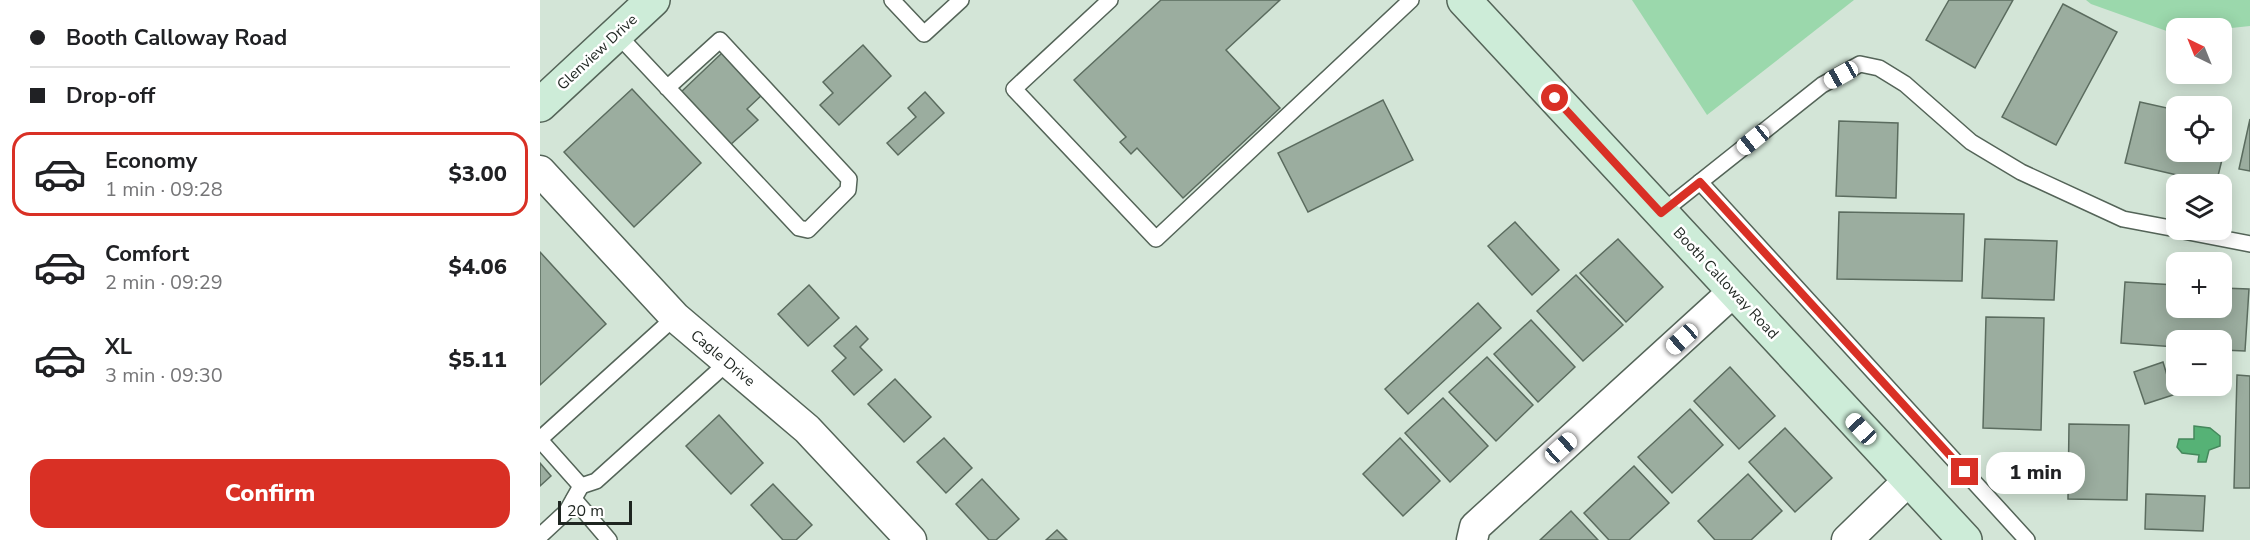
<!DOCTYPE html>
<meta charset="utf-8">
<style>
body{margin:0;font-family:"Nunito Sans",sans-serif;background:#f2f2f2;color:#202124;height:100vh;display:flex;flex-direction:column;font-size:22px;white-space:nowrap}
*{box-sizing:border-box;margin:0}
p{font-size:20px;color:#757577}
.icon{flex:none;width:33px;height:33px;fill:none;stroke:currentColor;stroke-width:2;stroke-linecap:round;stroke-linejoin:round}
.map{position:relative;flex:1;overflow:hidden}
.sheet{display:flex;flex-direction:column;background:#fff;width:540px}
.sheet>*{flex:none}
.guide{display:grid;align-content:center;height:132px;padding:0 30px;background:#fff}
.needle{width:39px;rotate:317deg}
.fabs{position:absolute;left:1626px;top:18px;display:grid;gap:12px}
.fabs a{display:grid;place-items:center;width:66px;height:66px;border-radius:12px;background:#fff;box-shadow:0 3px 15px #0003;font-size:30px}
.scale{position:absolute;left:18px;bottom:15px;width:74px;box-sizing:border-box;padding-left:6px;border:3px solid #1e2520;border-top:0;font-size:16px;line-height:21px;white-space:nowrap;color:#1e2520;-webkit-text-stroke:4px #fff;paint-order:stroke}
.end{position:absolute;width:27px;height:27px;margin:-14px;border:8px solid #d93025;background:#fff;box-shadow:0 0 0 3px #fff}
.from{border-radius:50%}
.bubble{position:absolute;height:42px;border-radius:18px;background:#fff;box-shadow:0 3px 15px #0003;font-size:20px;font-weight:800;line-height:42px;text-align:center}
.car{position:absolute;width:18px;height:36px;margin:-18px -9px;border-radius:8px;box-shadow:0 0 4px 2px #0007;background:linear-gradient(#fff 24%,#345 0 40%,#fff 0 76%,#345 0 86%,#fff 0)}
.guide b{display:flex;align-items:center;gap:21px;height:57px;font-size:22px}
.guide b+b{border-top:2px solid #e0e0e0}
.guide i{width:15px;height:15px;background:#202124}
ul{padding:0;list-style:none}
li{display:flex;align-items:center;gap:18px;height:84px;margin:0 12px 9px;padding:0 18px;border:3px solid transparent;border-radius:18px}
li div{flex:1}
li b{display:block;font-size:22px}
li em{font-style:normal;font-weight:800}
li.on{border-color:#d93025}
li>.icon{width:54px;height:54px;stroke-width:1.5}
.primary-button{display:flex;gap:12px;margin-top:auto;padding:12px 30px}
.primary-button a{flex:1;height:69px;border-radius:18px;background:#d93025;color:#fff;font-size:24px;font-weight:800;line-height:69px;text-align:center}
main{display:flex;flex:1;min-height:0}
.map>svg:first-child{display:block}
.green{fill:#9bd8ac}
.water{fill:#56b276;stroke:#45885c;stroke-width:1.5}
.building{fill:#9bad9f;stroke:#5b6c5f;stroke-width:1.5}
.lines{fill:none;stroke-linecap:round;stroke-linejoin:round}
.lane-casing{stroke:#546458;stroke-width:18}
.street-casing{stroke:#546458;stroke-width:33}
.secondary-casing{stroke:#546458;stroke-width:36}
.lane{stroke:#fff;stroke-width:15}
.street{stroke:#fff;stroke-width:30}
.secondary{stroke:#cdecd8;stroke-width:33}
.route{stroke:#d93025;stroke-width:8}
.labels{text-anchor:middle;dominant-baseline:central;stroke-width:5;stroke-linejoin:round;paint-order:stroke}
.street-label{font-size:15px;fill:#1e2520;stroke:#fff}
</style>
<main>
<section class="sheet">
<div class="guide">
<b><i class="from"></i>Booth Calloway Road</b>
<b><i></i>Drop-off</b>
</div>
<ul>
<li class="on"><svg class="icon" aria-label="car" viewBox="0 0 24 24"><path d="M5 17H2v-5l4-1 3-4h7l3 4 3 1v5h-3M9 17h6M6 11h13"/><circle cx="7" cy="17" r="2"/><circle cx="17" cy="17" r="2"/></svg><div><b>Economy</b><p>1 min · 09:28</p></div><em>$3.00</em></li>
<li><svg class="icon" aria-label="car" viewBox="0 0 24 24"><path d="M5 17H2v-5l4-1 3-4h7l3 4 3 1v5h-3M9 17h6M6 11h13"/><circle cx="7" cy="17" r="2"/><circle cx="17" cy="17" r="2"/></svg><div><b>Comfort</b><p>2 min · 09:29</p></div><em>$4.06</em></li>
<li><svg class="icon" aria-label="car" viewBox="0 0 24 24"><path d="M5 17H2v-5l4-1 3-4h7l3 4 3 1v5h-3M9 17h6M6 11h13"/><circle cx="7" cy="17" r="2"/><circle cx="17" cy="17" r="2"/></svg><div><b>XL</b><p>3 min · 09:30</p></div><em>$5.11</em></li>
</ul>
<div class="primary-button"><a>Confirm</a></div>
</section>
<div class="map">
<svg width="1710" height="540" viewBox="0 0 1710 540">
<rect width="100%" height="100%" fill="#d3e5d7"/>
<g class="green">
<polygon points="1092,0 1314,0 1167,115"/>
<polygon points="1546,0 1710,0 1710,26 1682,29 1636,28 1636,34 1635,34 1551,4"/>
</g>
<polygon class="water" points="1654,426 1670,428 1680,436 1680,446 1669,450 1666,462 1658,462 1659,455 1642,453 1637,447 1639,439 1654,439"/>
<g class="building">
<polygon points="621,0 740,0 686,50 740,108 643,198 597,148 591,154 580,142 586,137 534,80"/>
<polygon points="1409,0 1473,0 1435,68 1386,40"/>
<polygon points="1523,4 1577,32 1516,145 1462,117"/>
<polygon points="323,45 351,76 299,125 280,105 293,93 283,82"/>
<polygon points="183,52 223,94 207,109 218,120 189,146 140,93"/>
<polygon points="92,89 161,163 94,227 24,152"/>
<polygon points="385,92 404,113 358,155 347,143 376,117 368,108"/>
<polygon points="843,100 873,160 768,212 738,153"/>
<polygon points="1600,102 1636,110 1636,152 1682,152 1682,121 1691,123 1676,184 1585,163"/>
<polygon points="1710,119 1710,171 1699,169"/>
<polygon points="1299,121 1358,123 1356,198 1296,196"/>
<polygon points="1299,212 1424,214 1422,281 1297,279"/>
<polygon points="975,222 1019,270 992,295 948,246"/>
<polygon points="1078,239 1123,287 1086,322 1040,273"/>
<polygon points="1445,239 1517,241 1514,300 1442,298"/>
<polygon points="0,252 66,324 0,385"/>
<polygon points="1036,275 1083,325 1043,361 997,311"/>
<polygon points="1585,282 1636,285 1636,308 1682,308 1682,288 1709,289 1705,351 1682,350 1682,340 1636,340 1636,347 1581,343"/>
<polygon points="269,285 299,318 268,346 238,314"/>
<polygon points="938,303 961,328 868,414 845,389"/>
<polygon points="1446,317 1504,318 1501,430 1443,428"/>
<polygon points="991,320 1035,367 998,402 954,354"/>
<polygon points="316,326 328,339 320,347 342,370 314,395 292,371 306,358 294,346"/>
<polygon points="947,357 993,405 956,441 909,392"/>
<polygon points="1623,362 1633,395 1605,404 1594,372"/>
<polygon points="1190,367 1235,416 1199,449 1154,401"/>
<polygon points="1697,375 1710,376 1710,488 1694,488"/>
<polygon points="355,379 391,417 364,442 328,404"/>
<polygon points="903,398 948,446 910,482 865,433"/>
<polygon points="1150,409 1183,445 1132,493 1098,457"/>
<polygon points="179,415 223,463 191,494 146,446"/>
<polygon points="1529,424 1589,425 1587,500 1528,499"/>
<polygon points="1245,428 1292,478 1255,512 1209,462"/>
<polygon points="404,438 432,468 406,493 377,462"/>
<polygon points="860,438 900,481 863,516 823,474"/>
<polygon points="0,463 11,476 0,486"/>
<polygon points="1094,466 1129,503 1089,540 1069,540 1044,513"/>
<polygon points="1208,474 1242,511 1211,540 1175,540 1158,521"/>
<polygon points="442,479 479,519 456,540 449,540 416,504"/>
<polygon points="233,484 272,525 256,540 243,540 211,505"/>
<polygon points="1606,494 1665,496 1663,531 1605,529"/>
<polygon points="1031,511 1058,540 1000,540"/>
<polygon points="517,530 527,540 506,540"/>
</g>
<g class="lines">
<defs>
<g id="lane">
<polyline points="352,0 384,34 421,0"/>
<polyline points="570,0 474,89 616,239 871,0"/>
<polyline points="77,34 259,228 268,230 308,190 309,179 180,40 127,88"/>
<polyline points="1160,182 1487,540"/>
<polyline points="1121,213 1282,85 1320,64 1339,68 1365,84 1431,142 1481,172 1583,219 1636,229"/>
<polyline points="1638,230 1710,244"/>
<polyline points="0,439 135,317"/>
<polyline points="0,440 41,486 27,511 0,536"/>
<polyline points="41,486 56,481 187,363"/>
<polyline points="34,499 69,540"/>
</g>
<g id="street">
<polyline points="0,171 135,317 267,429 371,540"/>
<polyline points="932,540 935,527 1194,291"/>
<polyline points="1307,540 1369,480"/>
</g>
<g id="secondary">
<polyline points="924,0 1425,540"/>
<polyline points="0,105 113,0"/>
</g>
</defs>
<use href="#lane" class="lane-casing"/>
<use href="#street" class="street-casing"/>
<use href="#secondary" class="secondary-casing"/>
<use href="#lane" class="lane"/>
<use href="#street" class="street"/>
<use href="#secondary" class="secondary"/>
</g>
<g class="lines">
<polyline class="route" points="1015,98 1121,213 1160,182 1425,472"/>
</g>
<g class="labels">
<g class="street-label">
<text transform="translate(57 52) rotate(-43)">Glenview Drive</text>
<text transform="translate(1186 283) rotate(47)">Booth Calloway Road</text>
<text transform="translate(183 358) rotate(40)">Cagle Drive</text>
</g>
</g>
</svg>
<div class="fabs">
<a><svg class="needle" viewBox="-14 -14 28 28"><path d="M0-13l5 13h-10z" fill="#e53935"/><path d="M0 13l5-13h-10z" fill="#757577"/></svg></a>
<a><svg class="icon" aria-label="locate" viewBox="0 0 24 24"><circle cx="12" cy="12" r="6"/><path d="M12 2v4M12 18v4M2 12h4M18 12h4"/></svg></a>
<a><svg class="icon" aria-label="layers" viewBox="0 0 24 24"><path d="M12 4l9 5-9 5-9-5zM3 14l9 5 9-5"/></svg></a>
<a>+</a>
<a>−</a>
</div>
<div class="scale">20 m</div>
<i class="end from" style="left:1015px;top:98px"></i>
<i class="end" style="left:1425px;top:472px"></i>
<div class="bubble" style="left:1446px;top:452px;width:99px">1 min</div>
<i class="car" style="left:1301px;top:75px;rotate:241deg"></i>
<i class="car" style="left:1213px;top:140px;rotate:231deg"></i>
<i class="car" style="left:1142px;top:339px;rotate:228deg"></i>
<i class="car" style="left:1321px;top:429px;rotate:317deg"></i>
<i class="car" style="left:1021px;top:448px;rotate:48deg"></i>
</div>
</main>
